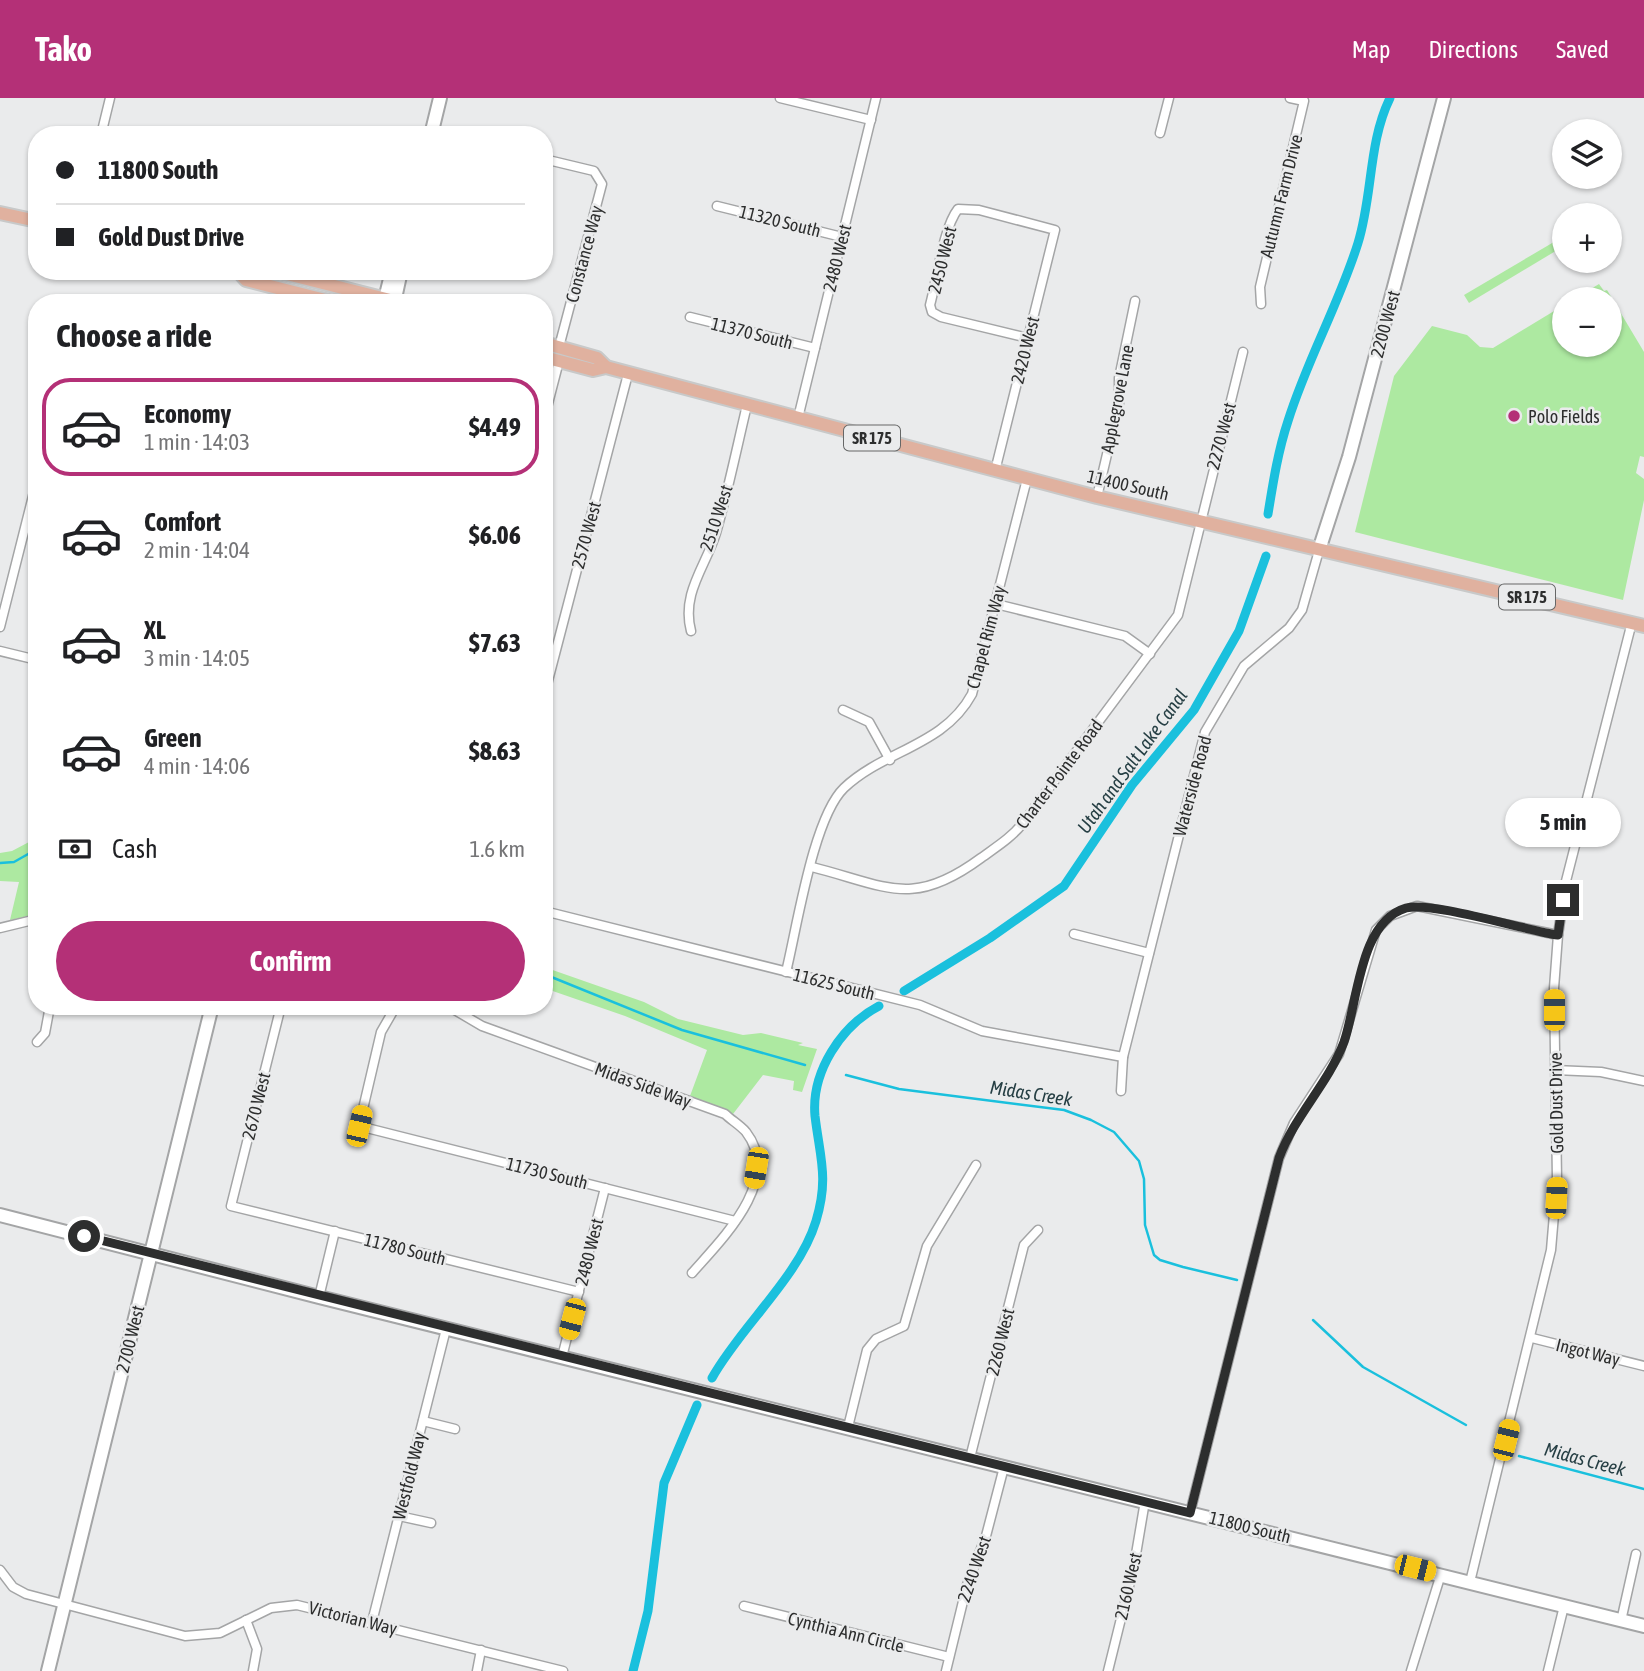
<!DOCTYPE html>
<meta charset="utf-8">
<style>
body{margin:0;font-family:"Asap Condensed",sans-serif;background:#f2f2f2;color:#202124;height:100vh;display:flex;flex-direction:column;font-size:26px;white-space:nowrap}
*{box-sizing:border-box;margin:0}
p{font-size:23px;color:#757577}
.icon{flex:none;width:38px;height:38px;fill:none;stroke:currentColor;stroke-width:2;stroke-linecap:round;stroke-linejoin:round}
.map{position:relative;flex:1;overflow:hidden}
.panel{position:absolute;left:28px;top:196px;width:525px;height:721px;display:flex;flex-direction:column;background:#fff;border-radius:28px;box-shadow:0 2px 5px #0004}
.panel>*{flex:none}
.banner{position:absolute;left:28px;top:28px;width:525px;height:154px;border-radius:28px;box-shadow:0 2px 5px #0004;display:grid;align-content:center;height:154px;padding:0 28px;background:#fff}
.buttons{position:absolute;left:1552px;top:21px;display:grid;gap:14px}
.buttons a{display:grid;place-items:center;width:70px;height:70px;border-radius:50%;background:#fff;box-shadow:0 2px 5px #0004;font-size:35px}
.end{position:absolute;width:32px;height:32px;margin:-16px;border:9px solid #2d2e2e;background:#fff;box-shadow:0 0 0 4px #fff}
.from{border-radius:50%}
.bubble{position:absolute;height:49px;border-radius:24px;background:#fff;box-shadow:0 2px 5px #0004;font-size:23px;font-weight:700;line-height:49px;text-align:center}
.car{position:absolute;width:21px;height:42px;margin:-21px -10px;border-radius:9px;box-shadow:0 0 5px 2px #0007;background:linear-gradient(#f5c518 24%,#345 0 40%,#f5c518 0 76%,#345 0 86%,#f5c518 0)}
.banner b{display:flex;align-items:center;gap:24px;height:66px;font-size:26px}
.banner b+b{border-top:2px solid #e0e0e0}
.banner i{width:18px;height:18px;background:#202124}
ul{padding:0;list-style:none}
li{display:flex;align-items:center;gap:21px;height:98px;margin:0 14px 10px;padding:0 14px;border:4px solid transparent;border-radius:28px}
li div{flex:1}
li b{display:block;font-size:26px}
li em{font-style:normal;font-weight:700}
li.on{border-color:#b43077}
li>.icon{width:63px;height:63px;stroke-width:1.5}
h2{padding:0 28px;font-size:32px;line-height:84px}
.pay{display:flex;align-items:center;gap:18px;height:77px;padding:0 28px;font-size:26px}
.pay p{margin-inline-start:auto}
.primary-button{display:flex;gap:14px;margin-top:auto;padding:14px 28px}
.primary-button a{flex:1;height:80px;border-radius:42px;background:#b43077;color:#fff;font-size:28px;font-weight:700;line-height:80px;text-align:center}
header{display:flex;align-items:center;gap:42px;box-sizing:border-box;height:98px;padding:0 35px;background:#b43077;color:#fff}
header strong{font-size:33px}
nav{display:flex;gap:38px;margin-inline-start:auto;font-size:24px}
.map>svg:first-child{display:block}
.green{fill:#ade9a1}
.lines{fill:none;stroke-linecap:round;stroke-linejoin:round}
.stream{stroke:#1ac0dd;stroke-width:2.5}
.canal{stroke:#1ac0dd;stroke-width:9}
.street-casing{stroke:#a4a5a6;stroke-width:11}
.secondary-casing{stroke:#a4a5a6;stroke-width:16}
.primary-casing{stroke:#c8c9c9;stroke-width:16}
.street{stroke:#fff;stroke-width:8}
.secondary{stroke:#fff;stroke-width:12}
.primary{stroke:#e0b19f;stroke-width:12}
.route{stroke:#2d2e2e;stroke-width:9}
.poi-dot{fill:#b43077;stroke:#eaebec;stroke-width:2.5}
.labels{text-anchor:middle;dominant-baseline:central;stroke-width:5;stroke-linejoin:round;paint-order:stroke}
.shield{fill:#eaebec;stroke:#666767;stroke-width:2}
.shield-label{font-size:16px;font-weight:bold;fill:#2d2e2e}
.street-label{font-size:18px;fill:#2d2e2e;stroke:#eaebec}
.poi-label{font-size:18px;fill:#2d2e2e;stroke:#eaebec;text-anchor:start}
.water-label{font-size:19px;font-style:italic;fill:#263f44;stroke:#eaebec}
</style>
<header>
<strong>Tako</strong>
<nav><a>Map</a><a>Directions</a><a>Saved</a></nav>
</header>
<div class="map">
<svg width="1644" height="1573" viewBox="0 0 1644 1573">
<rect width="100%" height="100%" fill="#eaebec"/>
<g class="green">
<polygon points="1564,138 1564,148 1469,205 1464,197"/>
<polygon points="1599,186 1604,193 1607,192 1644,254 1644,359 1640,358 1636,375 1644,381 1644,402 1623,502 1355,434 1394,278 1432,228 1467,237 1480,249 1493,250 1564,207 1564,247 1610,247 1610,201 1574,201"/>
<polygon points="37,712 37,816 10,822 19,784 0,783 0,755 12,753 29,744"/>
<polygon points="544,869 644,904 678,921 743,937 761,935 803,945 798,947 817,951 802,994 793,992 794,983 763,977 733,1016 690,998 707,952 625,918 544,890"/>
</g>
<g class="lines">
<g class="stream">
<polyline points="0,765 14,764 37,751"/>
<polyline points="544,876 682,932 805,967"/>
<polyline points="846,977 899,991 1064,1012 1091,1022 1114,1034 1139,1063 1144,1081 1145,1127 1154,1157 1160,1162 1183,1169 1237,1182"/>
<polyline points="1313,1222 1363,1269 1466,1327"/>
<polyline points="1519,1358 1644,1391"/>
</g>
<g class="canal">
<path d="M1268,416C1273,385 1278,353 1288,323C1307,262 1339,206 1358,145C1373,97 1368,45 1390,0"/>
<polyline points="904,893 990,840 1064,788 1132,687 1194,612 1239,533 1266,458"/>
<path d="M712,1280C741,1228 799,1179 816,1123C829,1080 820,1060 815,1018C811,974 841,928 879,908"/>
<polyline points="633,1573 648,1513 664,1385 697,1307"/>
</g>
<defs>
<g id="street">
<polyline points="780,0 871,22"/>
<polyline points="432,33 447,37"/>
<polyline points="1160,35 1169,0"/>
<polyline points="101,37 110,0"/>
<polyline points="544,61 594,73 602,86 559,249"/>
<polyline points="717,108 842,139"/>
<polyline points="1261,206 1260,189 1304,3 1290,0"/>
<polyline points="690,219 815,250"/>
<polyline points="798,320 876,0"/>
<polyline points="544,321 559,263"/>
<path d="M995,373L1055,132L979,112L958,111C943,130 937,182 930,207L932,214L941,219L1028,240"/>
<polyline points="1097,399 1119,305 1119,280 1135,203"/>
<polyline points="996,506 1125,538 1150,556"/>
<polyline points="0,529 37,382"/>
<path d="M691,533C681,495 706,468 716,435C728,393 737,349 747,307"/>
<polyline points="0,553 37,562"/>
<polyline points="544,598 628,276"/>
<polyline points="843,612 869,624 890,662"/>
<path d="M812,769C887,788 912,811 981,760C996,749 1011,740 1023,725L1178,517L1243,254"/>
<polyline points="544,813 920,907 982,933 1123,959"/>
<polyline points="0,830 37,821"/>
<polyline points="1074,836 1149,855"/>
<path d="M786,874C797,830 813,720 844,690C884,652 944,648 972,596L1027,381"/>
<polyline points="281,908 231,1108 579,1194"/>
<polyline points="396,908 381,934 359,1028 735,1123"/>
<path d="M448,908L482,928L725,1016C731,1022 740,1027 746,1034C783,1082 722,1141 692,1175"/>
<polyline points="37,944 45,935 50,908"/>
<polyline points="1555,972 1601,974 1644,983"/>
<polyline points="1121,993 1123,959 1205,634 1244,568 1289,530 1302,512 1320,449"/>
<polyline points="319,1199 335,1133"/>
<polyline points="1532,1240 1644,1268"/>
<polyline points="562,1259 605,1090"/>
<polyline points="423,1323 455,1331"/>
<polyline points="848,1329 867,1252 876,1241 904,1228 927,1148 976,1067"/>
<polyline points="970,1360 1024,1147 1038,1132"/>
<polyline points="1190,1415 1279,1060 1294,1025 1339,956 1376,832 1390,818 1417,808 1558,837"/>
<polyline points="399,1418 431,1425"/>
<polyline points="0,1472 13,1489 26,1496 185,1538 220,1535 271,1510 297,1507 563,1573"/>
<polyline points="1470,1484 1551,1152 1557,1081 1554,890 1558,837 1566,783 1632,524"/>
<polyline points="744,1508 949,1559"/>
<polyline points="246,1522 257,1551 253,1573"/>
<polyline points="1621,1523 1636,1456"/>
<polyline points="372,1524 446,1231"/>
<polyline points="477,1573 481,1552"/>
<polyline points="946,1573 967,1487 986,1438 1004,1369"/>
<polyline points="1108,1573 1134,1468 1145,1403"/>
<polyline points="1411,1573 1441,1476"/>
<polyline points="1548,1573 1564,1508"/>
</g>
<g id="secondary">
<polyline points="431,37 440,0"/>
<polyline points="384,205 392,173"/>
<polyline points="394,205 401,173"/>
<polyline points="1320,449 1349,359 1444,0"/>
<polyline points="0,1117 319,1199 1644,1528"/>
<polyline points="48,1573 212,908"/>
</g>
<g id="primary">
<polyline points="0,115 37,123"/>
<polyline points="238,173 246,182 337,205"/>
<polyline points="275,173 402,205"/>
<polyline points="544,245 597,260 606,269"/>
<polyline points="544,259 593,272 606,269 1097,399 1644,528"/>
</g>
</defs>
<use href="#street" class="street-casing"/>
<use href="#secondary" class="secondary-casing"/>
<use href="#primary" class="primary-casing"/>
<use href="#street" class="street"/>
<use href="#secondary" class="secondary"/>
<use href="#primary" class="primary"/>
</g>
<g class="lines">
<path class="route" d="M84,1138L1190,1415L1279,1060C1295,1017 1328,986 1344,944C1358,904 1359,824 1406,810C1432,803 1524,832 1558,837L1563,802"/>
</g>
<circle class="poi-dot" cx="1514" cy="318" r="7"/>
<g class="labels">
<g class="shield">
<rect x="844" y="327.5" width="56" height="25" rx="5"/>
<rect x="1499" y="486.5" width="56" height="25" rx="5"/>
</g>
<g class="shield-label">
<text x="872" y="340">SR 175</text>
<text x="1527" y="499">SR 175</text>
</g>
<g class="street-label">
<text transform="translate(1281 98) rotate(-76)">Autumn Farm Drive</text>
<text transform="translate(780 123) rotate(14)">11320 South</text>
<text transform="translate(584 156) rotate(-75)">Constance Way</text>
<text transform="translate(837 160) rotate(-76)">2480 West</text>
<text transform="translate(942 162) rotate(-76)">2450 West</text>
<text transform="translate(1385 226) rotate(-75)">2200 West</text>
<text transform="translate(752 235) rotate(14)">11370 South</text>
<text transform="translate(1025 252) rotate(-76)">2420 West</text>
<text transform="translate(1117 301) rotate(-79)">Applegrove Lane</text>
<text transform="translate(1221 338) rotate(-75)">2270 West</text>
<text transform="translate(1128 387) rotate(13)">11400 South</text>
<text transform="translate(716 420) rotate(-72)">2510 West</text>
<text transform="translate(586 437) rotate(-75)">2570 West</text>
<text transform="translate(986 539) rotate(-75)">Chapel Rim Way</text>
<text transform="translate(1059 676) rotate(-53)">Charter Pointe Road</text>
<text transform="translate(1192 688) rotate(-75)">Waterside Road</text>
<text transform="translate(834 886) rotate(14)">11625 South</text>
<text transform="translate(643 987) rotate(20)">Midas Side Way</text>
<text transform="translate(1556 1005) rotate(-91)">Gold Dust Drive</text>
<text transform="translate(256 1008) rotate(-76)">2670 West</text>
<text transform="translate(547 1075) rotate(14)">11730 South</text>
<text transform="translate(405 1151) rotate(14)">11780 South</text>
<text transform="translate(589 1154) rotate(-76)">2480 West</text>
<text transform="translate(130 1241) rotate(-76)">2700 West</text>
<text transform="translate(1000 1244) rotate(-76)">2260 West</text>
<text transform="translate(1588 1254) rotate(14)">Ingot Way</text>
<text transform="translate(409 1378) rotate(-76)">Westfold Way</text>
<text transform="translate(1250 1429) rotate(14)">11800 South</text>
<text transform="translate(974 1471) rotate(-71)">2240 West</text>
<text transform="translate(1128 1488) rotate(-77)">2160 West</text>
<text transform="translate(353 1520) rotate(14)">Victorian Way</text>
<text transform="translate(846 1534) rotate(14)">Cynthia Ann Circle</text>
</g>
<g class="poi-label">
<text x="1528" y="318">Polo Fields</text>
</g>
<g class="water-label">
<text transform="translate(1132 663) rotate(-54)">Utah and Salt Lake Canal</text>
<text transform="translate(1031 995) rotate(9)">Midas Creek</text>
<text transform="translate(1585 1361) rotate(15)">Midas Creek</text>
</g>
</g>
</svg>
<div class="buttons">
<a><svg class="icon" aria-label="layers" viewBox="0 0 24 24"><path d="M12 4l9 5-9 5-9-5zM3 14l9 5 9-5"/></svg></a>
<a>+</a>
<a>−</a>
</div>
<i class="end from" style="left:84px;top:1138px"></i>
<i class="end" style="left:1563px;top:802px"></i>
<div class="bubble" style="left:1505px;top:700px;width:116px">5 min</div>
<i class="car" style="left:1554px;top:912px;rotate:0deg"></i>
<i class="car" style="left:359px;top:1028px;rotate:13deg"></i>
<i class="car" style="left:756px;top:1070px;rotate:189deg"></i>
<i class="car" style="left:1556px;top:1100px;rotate:3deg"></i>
<i class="car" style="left:572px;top:1221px;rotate:195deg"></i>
<i class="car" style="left:1506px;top:1342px;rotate:14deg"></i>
<i class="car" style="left:1415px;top:1470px;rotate:104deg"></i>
<div class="banner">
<b><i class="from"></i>11800 South</b>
<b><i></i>Gold Dust Drive</b>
</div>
<section class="panel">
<h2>Choose a ride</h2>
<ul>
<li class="on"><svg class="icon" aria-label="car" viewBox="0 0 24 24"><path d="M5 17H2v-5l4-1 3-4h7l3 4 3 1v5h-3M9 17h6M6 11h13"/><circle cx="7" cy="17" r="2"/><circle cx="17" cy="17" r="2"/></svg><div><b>Economy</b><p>1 min · 14:03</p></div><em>$4.49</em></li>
<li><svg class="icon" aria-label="car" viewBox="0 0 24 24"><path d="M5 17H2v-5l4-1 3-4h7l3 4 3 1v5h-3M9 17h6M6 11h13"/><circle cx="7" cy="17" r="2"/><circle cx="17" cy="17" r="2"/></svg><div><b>Comfort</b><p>2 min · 14:04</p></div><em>$6.06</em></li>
<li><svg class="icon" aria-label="car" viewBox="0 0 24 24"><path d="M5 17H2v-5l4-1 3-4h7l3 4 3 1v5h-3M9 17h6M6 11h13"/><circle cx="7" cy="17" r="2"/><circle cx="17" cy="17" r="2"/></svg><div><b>XL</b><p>3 min · 14:05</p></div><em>$7.63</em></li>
<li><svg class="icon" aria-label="car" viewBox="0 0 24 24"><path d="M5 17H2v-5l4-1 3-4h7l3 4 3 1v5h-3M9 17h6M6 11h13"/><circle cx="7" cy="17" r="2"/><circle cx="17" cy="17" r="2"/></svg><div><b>Green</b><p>4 min · 14:06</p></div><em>$8.63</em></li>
</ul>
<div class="pay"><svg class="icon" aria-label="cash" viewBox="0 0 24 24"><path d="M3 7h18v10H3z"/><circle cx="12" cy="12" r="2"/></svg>Cash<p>1.6 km</p></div>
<div class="primary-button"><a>Confirm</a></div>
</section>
</div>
